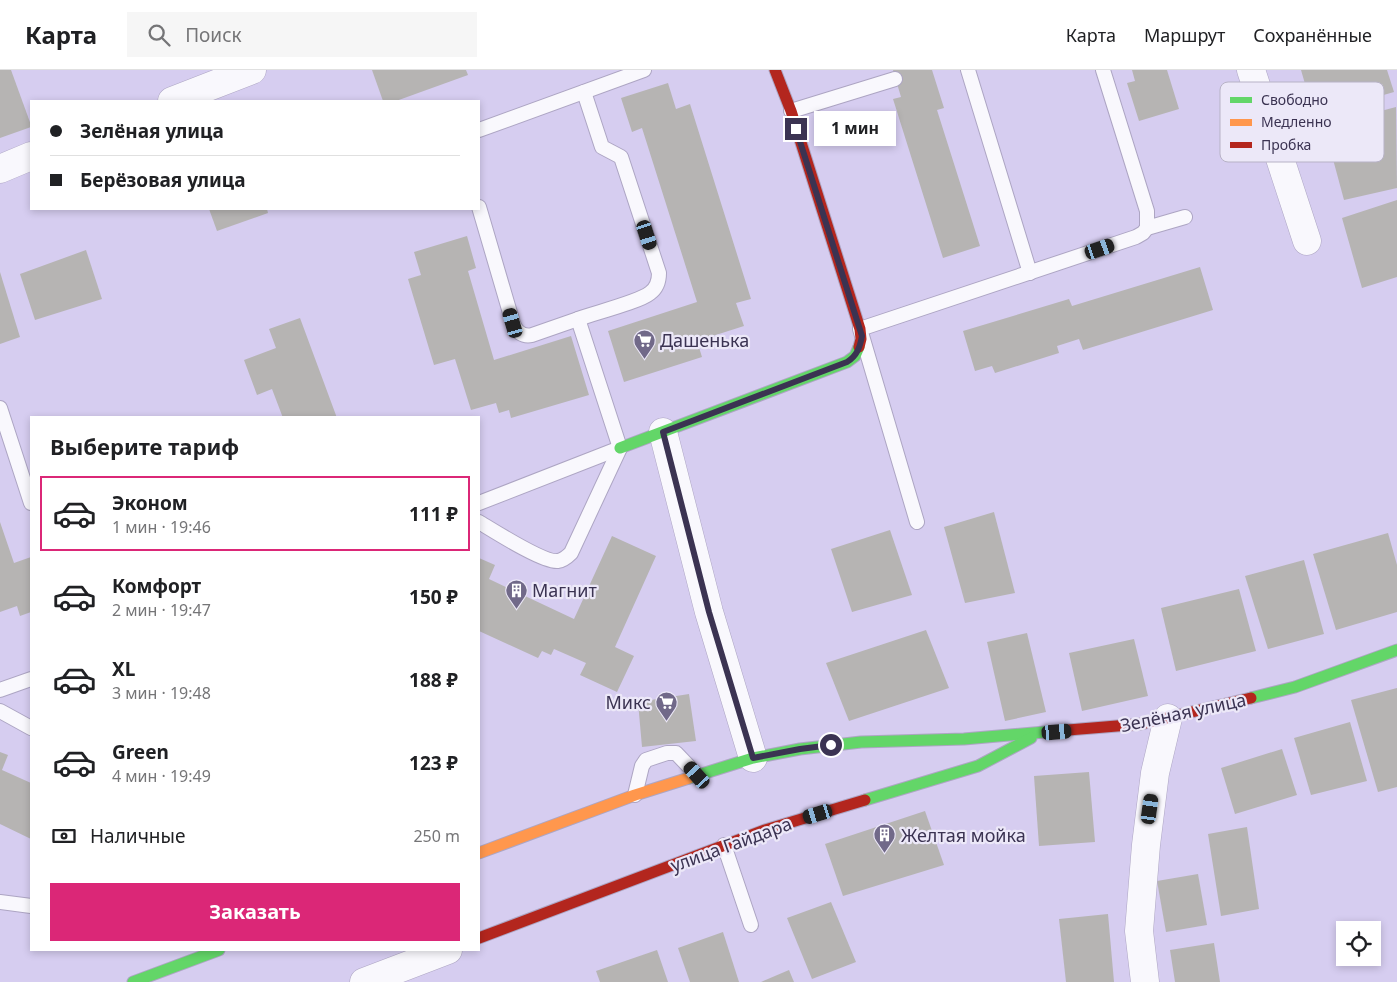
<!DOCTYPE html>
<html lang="ru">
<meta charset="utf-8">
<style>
body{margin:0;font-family:"Noto Sans",sans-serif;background:#f6f6f6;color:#202124;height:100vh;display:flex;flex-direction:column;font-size:19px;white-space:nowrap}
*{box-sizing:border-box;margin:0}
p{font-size:16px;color:#757577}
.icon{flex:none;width:28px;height:28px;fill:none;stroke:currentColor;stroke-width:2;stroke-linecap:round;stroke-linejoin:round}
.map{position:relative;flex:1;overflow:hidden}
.panel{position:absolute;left:30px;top:346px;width:450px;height:535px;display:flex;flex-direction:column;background:#fff;border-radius:0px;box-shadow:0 2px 8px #0003}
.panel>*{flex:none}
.hud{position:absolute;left:30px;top:30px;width:450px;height:110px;border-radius:0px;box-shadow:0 2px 8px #0003;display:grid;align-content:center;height:110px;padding:0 20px;background:#fff}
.controls{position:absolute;left:1336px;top:851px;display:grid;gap:10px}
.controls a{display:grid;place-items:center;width:45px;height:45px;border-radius:0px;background:#fff;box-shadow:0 2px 8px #0003;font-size:25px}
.end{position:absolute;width:22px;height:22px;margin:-11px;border:6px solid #3b3352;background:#fff;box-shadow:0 0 0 2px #fff}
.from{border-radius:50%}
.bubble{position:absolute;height:35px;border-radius:0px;background:#fff;box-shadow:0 2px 8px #0003;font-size:16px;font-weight:700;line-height:35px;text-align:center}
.car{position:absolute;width:15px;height:30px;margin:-15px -8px;border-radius:6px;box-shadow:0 0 4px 1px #0007;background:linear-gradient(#222 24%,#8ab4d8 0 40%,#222 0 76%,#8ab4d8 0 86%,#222 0)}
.hud b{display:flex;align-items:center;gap:18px;height:48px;font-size:19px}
.hud b+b{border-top:1px solid #e0e0e0}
.hud i{width:12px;height:12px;background:#202124}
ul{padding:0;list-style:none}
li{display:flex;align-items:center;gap:15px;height:75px;margin:0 10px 8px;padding:0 10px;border:2px solid transparent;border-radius:0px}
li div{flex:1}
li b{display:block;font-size:19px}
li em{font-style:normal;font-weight:700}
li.selected{border-color:#db2777}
li>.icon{width:45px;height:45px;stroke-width:1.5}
h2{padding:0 20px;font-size:22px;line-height:60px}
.pay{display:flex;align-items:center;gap:12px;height:55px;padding:0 20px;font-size:19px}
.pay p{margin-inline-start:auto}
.primary-button{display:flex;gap:10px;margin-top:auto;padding:10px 20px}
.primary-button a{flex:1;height:58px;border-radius:0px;background:#db2777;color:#fff;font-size:20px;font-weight:700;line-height:58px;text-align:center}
header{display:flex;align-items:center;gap:30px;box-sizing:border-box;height:70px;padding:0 25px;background:#fff;border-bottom:1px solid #e0e0e0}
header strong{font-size:24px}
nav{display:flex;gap:28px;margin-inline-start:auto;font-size:18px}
.search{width:350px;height:45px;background:#f6f6f6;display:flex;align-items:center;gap:12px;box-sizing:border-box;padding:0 18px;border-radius:0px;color:#757577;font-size:19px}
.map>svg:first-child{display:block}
.building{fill:#b6b4b3}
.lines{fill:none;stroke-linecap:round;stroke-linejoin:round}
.lane-casing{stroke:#ada5c3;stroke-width:16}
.street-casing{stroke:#ada5c3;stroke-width:29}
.fast-casing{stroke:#ada5c3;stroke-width:13}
.slow-casing{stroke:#ada5c3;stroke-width:13}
.jam-casing{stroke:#ada5c3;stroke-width:13}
.lane{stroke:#f9f8fd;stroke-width:14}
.street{stroke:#f9f8fd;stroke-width:28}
.fast{stroke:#63d668;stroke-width:11}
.slow{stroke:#ff974d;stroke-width:11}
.jam{stroke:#b3261e;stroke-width:11}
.route{stroke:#3b3352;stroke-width:6}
.labels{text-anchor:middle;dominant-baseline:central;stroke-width:4.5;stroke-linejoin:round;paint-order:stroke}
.poi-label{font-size:18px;fill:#3b3352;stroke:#ece8f8;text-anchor:start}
.street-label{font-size:18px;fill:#3b3352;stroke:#ece8f8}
.key{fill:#ece8f8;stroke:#b7b2c6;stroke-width:1}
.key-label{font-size:14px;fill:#3b3352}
</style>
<header>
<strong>Карта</strong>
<div class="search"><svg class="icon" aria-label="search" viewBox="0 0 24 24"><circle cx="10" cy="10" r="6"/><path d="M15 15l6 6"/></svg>Поиск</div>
<nav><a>Карта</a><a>Маршрут</a><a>Сохранённые</a></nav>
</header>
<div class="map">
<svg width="1397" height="912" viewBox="0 0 1397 912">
<rect width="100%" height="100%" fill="#d6cdf0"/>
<g class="building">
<polygon points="0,0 11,0 31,55 31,57 0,68"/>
<polygon points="372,0 466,0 468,5 396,31 383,31"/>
<polygon points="893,0 932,0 944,38 937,40 980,176 943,188 893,29 901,27"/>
<polygon points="1132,0 1167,0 1179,39 1139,51 1127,13 1135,11"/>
<polygon points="1301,0 1387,0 1394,22 1314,45"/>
<polygon points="668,13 676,39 690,34 751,229 736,233 744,256 697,271 702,287 624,312 608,261 697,232 642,58 632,62 621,28"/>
<polygon points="1396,37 1397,118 1344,130 1324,56"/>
<polygon points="1397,130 1397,207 1362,218 1342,148"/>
<polygon points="209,139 267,139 268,143 217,161"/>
<polygon points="467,166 476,198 468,201 494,290 571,266 589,325 511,348 509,340 499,343 496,333 471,340 455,289 434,295 408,209 421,205 414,182"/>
<polygon points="86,180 102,229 35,250 20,204"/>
<polygon points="1200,197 1213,240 1083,280 1079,269 1057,276 1059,283 995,303 992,296 975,301 963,261 1069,229 1072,236"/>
<polygon points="0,202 20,267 0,274"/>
<polygon points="300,248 337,348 283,348 272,319 257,325 244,290 276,278 269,259"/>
<polygon points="994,442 1015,523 965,533 944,457"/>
<polygon points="0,452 14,493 31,487 31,542 20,546 17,536 0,542"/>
<polygon points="890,460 912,525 852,542 831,479"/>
<polygon points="1388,463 1397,495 1397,542 1336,560 1313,484"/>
<polygon points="612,466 656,486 615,577 634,586 617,622 580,605 586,593 554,579 551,585 542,581 538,588 479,561 479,488 495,495 489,509 574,549"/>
<polygon points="1304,490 1324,564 1268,579 1245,506"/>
<polygon points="1239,519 1256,581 1176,601 1161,538"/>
<polygon points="926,560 949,618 849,651 826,593"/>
<polygon points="1027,563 1046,642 1005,651 987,572"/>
<polygon points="1134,569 1148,626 1082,641 1069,583"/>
<polygon points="1397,618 1397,717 1378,722 1351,630"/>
<polygon points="689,624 696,671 642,677 638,632"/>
<polygon points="1350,652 1367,711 1311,725 1294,668"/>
<polygon points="1282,679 1297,725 1235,744 1221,698"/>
<polygon points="0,682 8,685 2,700 31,713 31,769 0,754"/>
<polygon points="1089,702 1095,772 1039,776 1034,706"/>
<polygon points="925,741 944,795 843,826 825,774"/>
<polygon points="1247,757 1259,839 1221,846 1208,764"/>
<polygon points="1198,804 1207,855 1166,862 1157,811"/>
<polygon points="831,832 856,892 812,909 787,848"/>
<polygon points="1108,844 1114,912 1066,912 1059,849"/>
<polygon points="723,862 739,912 690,912 678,878"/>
<polygon points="1214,873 1220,912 1175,912 1170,880"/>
<polygon points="657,880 668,912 600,912 596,901"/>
<polygon points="789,900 794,912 761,912"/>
</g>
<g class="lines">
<defs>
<g id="lane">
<polyline points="968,0 1030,203"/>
<polyline points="1103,0 1147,141 1147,158"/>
<polyline points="791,41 895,9"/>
<polyline points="479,60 644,0"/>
<path d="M479,137L513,253C516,262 523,267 532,265L578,249"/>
<polyline points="0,338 31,433"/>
<polyline points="479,433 620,378"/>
<path d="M479,452C494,461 544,493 558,491C563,490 568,486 571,483L620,378L578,249C594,243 639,232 650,223C657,218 659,211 659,203L621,87L602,77L584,22"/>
<polyline points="917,452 860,259 1136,167 1143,163 1147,158 1185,147"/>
<polyline points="0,620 31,609"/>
<polyline points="0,641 31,658"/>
<polyline points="635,725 642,696 646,690 667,683 676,683 697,705"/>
<polyline points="724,775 751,855"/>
<polyline points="0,832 31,836"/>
</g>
<g id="street">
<polyline points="1251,0 1307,171"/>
<polyline points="172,31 252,0"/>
<polyline points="0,99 31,86"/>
<polyline points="663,362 709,542 753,688"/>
<polyline points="364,912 448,880"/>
<polyline points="1145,912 1139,861 1146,775 1155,703 1168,648"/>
</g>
<g id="fast">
<polyline points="620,378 847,292 855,286 859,277"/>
<polyline points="1251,628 1295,617 1397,580"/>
<polyline points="689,708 753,688 800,679 861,672 964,669 1056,661"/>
<polyline points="865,730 978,696 1031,668"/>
<polyline points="133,912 219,880"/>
</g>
<polyline id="slow" points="479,783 635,725 689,708"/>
<g id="jam">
<polyline points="775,0 791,41 860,259 861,269 859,277"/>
<polyline points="1056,661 1141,654 1251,628"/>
<polyline points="479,868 765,760 865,730"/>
</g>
</defs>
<use href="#lane" class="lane-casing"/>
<use href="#street" class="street-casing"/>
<use href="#fast" class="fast-casing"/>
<use href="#slow" class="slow-casing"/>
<use href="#jam" class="jam-casing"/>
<use href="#lane" class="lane"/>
<use href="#street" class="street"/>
<use href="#fast" class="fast"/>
<use href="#slow" class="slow"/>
<use href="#jam" class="jam"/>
</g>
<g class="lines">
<path class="route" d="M796,59L862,266C860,277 857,286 847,292L663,362L709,542L753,688L800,679L831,675"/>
</g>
<defs>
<symbol id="supermarket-pin" viewBox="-11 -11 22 30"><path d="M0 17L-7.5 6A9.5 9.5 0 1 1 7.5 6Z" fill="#716989" stroke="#ece8f8"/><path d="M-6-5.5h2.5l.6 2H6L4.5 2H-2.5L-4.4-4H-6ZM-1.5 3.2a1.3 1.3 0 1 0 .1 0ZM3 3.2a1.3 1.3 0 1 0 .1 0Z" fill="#fff"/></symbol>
<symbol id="building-pin" viewBox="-11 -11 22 30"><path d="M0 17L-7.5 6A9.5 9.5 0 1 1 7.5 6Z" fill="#716989" stroke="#ece8f8"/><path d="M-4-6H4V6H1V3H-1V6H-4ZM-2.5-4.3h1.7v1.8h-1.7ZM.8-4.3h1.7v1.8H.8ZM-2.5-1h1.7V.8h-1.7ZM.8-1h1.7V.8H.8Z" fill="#fff"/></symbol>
</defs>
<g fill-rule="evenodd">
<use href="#supermarket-pin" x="632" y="258" width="25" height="34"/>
<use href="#building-pin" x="504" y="508" width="25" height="34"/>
<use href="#supermarket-pin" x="654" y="620" width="25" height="34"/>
<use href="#building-pin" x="872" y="752" width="25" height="34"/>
</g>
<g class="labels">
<g class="poi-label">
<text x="660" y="270">Дашенька</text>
<text x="532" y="520">Магнит</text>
<text x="651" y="632" text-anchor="end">Микс</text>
<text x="901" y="765">Желтая мойка</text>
</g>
<g class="street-label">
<text transform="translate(1183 642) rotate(-12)">Зелёная улица</text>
<text transform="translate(731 774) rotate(-20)">улица Гайдара</text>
</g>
</g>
<rect x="1220" y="12" width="164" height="80" rx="8" class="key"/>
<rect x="1230" y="27" width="22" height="6" fill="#63d668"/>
<rect x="1230" y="49" width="22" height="7" fill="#ff974d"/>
<rect x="1230" y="72" width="22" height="6" fill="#b3261e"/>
<g class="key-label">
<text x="1261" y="35">Свободно</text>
<text x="1261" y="57">Медленно</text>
<text x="1261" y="80">Пробка</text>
</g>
</svg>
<div class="controls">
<a><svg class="icon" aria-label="locate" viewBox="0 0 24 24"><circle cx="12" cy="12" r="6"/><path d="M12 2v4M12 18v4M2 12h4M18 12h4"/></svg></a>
</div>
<i class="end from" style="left:831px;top:675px"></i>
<i class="end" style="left:796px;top:59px"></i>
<div class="bubble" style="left:814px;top:41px;width:82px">1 мин</div>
<i class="car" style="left:647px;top:165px;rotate:162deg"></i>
<i class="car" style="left:1100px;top:179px;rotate:71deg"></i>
<i class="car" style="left:513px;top:253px;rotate:344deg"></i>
<i class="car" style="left:1057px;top:662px;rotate:85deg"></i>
<i class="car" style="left:697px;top:705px;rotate:318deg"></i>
<i class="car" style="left:1150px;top:739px;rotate:8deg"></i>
<i class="car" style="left:818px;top:744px;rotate:253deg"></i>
<div class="hud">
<b><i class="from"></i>Зелёная улица</b>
<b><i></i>Берёзовая улица</b>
</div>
<section class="panel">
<h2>Выберите тариф</h2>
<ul>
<li class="selected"><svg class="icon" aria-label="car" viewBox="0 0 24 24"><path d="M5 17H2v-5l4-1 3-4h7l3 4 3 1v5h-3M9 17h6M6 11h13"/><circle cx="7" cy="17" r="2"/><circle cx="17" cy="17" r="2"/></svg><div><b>Эконом</b><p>1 мин · 19:46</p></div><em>111 ₽</em></li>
<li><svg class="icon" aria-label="car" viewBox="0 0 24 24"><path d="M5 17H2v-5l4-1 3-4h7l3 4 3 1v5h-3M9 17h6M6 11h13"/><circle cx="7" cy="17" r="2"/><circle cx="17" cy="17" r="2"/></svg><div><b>Комфорт</b><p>2 мин · 19:47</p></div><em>150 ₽</em></li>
<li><svg class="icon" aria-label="car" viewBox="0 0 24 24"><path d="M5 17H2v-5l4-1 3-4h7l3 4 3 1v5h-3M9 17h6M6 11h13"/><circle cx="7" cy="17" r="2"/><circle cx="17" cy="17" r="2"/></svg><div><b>XL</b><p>3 мин · 19:48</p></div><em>188 ₽</em></li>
<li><svg class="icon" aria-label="car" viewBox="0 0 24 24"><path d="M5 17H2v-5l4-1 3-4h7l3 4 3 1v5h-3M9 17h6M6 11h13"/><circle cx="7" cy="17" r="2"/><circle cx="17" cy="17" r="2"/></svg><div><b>Green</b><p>4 мин · 19:49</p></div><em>123 ₽</em></li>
</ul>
<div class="pay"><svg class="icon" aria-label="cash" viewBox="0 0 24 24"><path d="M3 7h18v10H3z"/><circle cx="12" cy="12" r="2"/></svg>Наличные<p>250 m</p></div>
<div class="primary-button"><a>Заказать</a></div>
</section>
</div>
